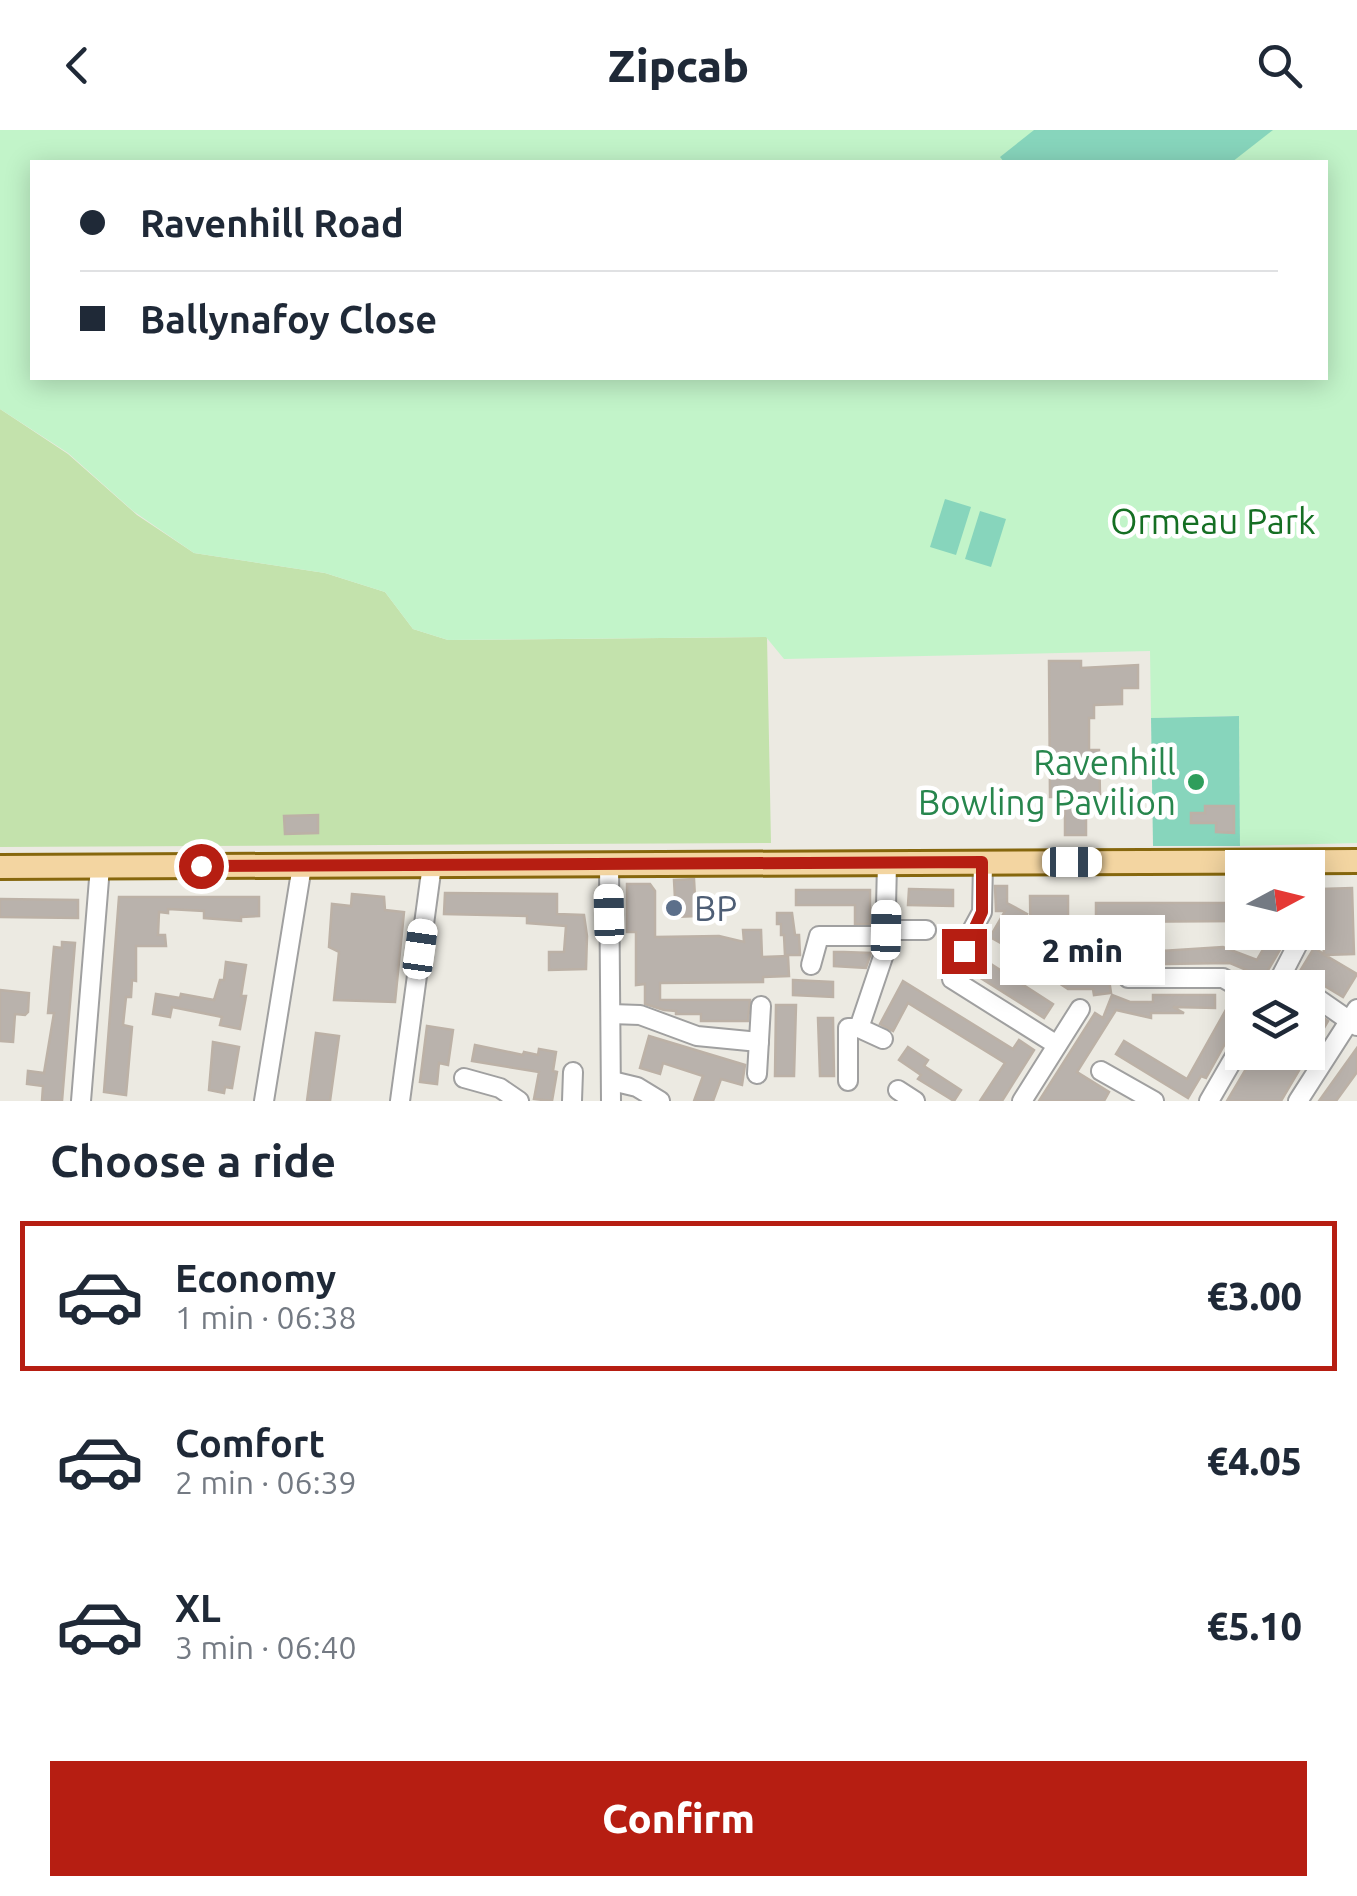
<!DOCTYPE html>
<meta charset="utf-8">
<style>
body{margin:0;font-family:Ubuntu,sans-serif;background:#f2f2f3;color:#1f2937;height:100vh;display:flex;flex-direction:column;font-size:38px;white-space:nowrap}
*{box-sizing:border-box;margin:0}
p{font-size:32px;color:#747a83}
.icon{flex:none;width:55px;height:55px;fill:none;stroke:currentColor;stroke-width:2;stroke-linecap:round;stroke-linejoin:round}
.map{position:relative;height:971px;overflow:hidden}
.sheet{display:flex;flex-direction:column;background:#fff;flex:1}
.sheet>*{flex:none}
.banner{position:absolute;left:30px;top:30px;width:1298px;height:220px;border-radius:0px;box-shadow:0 5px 25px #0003;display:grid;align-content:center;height:220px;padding:0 50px;background:#fff}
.needle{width:65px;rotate:83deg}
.controls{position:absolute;left:1225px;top:720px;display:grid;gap:20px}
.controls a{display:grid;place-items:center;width:100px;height:100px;border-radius:0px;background:#fff;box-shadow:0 5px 25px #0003;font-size:50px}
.end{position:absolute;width:45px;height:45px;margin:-22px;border:12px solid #b61e12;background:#fff;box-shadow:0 0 0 5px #fff}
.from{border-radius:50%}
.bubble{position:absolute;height:70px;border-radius:0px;background:#fff;box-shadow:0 5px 25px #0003;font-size:32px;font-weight:800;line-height:70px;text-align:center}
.car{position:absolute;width:30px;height:60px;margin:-30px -15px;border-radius:12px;box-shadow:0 0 8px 2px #0007;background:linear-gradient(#fff 24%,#345 0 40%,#fff 0 76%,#345 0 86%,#fff 0)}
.banner b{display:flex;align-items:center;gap:35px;height:95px;font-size:38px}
.banner b+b{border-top:2px solid #e0e1e3}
.banner i{width:25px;height:25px;background:#1f2937}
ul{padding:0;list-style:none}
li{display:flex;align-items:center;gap:30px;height:150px;margin:0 20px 15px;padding:0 30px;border:5px solid transparent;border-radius:0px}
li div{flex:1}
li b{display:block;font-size:38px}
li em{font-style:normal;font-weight:800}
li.active{border-color:#b61e12}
li>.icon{width:90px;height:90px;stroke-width:1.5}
h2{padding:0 50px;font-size:45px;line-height:120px}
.action{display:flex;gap:20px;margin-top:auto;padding:20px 50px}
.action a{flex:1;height:115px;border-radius:0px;background:#b61e12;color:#fff;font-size:40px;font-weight:800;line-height:115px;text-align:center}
header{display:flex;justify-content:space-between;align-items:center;height:130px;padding:0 50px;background:#fff;font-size:45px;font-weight:800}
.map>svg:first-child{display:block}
.grass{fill:#c3e2ac}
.park{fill:#c2f4c9;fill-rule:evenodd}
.pitch{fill:#87d5bc}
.building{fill:#b9b2ac;stroke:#bcb1a6;stroke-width:2.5}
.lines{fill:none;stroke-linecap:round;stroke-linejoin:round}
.minor-casing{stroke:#a0a0a0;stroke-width:22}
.major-casing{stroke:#86670d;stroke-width:28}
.minor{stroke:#fff;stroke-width:18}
.major{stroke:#f3d5a1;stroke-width:22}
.route{stroke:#b61e12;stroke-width:12}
.leisure-dot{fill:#2e9e5b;stroke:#fff;stroke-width:4}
.service-dot{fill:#5c6f8a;stroke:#fff;stroke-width:4}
.labels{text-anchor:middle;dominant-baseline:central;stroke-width:9;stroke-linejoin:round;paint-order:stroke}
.park-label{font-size:35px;fill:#156f23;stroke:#fff}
.leisure-label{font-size:35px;fill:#27864d;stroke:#fff;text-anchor:end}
.service-label{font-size:35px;fill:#4e5e75;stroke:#fff;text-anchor:start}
</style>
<header><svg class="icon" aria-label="back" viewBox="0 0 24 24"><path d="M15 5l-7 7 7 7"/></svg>Zipcab<svg class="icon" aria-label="search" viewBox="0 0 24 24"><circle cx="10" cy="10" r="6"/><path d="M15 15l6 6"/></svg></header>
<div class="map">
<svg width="1357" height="971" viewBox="0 0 1357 971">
<rect width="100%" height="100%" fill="#eceae2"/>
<polygon class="grass" points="0,279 68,324 137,385 194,423 325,443 385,462 413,499 448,510 767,507 771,713 0,717"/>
<path class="park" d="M0,0H1357V713L1240,716L1239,586L1151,588L1150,521L784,529L766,507L448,510L413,499L385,462L325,443L194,423L133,381L68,323L0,279ZM32,32H1325V248H32Z"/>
<g class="pitch">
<polygon points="1034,0 1273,0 1232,32 1004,32 1000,27"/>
<polygon points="945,369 971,377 956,425 930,417"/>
<polygon points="980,381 1006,389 991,437 965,429"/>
<polygon points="1239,586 1240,716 1153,716 1151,588"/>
</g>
<g class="building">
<polygon points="1049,531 1081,531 1081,538 1138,535 1138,558 1122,558 1122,574 1094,575 1094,588 1089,588 1089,620 1099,620 1100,664 1097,664 1097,671 1086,671 1086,705 1065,705 1065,667 1050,667"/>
<polygon points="1205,676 1234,676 1234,703 1216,702 1216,693 1191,693 1191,683 1205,683"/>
<polygon points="318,685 318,703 285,704 284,686"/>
<polygon points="694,749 696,786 676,787 674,750"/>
<polygon points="627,754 650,754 655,761 655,807 719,806 744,812 743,800 761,800 762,827 788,826 789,846 763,847 763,852 660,853 660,870 750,870 748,891 701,891 701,884 676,884 676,881 664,880 645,874 645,854 636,855 636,802 627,802"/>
<polygon points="995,756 1007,756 1007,773 1027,784 1008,817 990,807 1005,781 996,781"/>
<polygon points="1352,758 1354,824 1325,825 1357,844 1343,867 1300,841 1314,818 1324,824 1321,759"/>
<polygon points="909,759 953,760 953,776 908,775"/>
<polygon points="796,760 870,760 870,794 855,794 855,775 796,775"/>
<polygon points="445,763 557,764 557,784 584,785 587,806 586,839 549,840 549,822 564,822 566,796 527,793 527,786 444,784"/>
<polygon points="352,764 384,767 385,780 404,782 395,872 334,870 339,822 329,817 332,774 351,776"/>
<polygon points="1030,766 1068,766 1068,819 1080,819 1080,852 1105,816 1119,826 1108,843 1111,863 1094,865 1093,859 1068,859 1038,839 1038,833 1031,833"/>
<polygon points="119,767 259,767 259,786 241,787 241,791 204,788 204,781 168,779 168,783 159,782 158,805 165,805 166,816 136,816 136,851 132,850 131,867 126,867 123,895 132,897 126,965 104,962"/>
<polygon points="0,769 78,770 78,788 0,787"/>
<polygon points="1096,773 1242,773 1242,791 1096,792"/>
<polygon points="777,783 792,783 795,805 799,805 800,825 785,825 784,805 781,805 781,794 777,794"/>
<polygon points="1268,811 1281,818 1261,852 1247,845 1249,841 1230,833 1164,834 1142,831 1142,826 1121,826 1121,813 1140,813 1161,814 1161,821 1223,817 1257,830"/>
<polygon points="62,812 75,813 62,971 42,971 43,956 27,954 28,941 44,943 54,883 48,883 54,817 62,818"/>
<polygon points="834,822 844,822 871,823 866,838 834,836"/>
<polygon points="977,825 1053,874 1044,888 968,840"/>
<polygon points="226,832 246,835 241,866 246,866 240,899 220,895 222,887 172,877 170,887 153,884 156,864 180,868 181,864 214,870 220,850 224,850"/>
<polygon points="793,850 833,852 833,867 793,865"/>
<polygon points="903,851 1013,919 1019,910 1034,920 1002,971 980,971 1005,933 908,873 893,901 880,894"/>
<polygon points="0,860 29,863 28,882 25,885 15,884 13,912 0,911"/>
<polygon points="1112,865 1130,872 1153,872 1153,865 1215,865 1215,878 1173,877 1184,883 1151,883 1151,888 1116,880 1077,942 1109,962 1104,971 1039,971 1095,883 1103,888"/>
<polygon points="1232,869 1242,875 1242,883 1206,948 1201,946 1188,968 1116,924 1124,911 1187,949"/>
<polygon points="776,875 796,875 794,946 775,946"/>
<polygon points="1314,881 1328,891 1281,971 1227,971 1256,922 1308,922 1308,892"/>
<polygon points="818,888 833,888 834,946 820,946"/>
<polygon points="427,896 453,900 448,935 439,933 437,954 420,952"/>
<polygon points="316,903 339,906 330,971 307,971"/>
<polygon points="649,906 745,935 742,955 721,949 713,971 694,971 703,946 663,933 660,944 640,938"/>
<polygon points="213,912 239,917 232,958 225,957 224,963 209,960"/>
<polygon points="475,915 523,925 524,922 538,925 539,919 556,922 553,941 557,942 552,971 534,969 539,942 472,931"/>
<polygon points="908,917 928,930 924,936 961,960 954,971 918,949 921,945 899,930"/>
<polygon points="1357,918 1357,942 1336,971 1319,971"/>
</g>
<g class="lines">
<defs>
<g id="minor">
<polyline points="983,733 982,782 951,839 952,849 1057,915"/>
<polyline points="609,734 611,971"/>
<polyline points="886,800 926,800"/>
<polyline points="811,835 819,806 886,806"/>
<polyline points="1128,848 1223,848 1242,859"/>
<polyline points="1275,858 1304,802"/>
<polyline points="1308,862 1357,896"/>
<polyline points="611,884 640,885 697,906 759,912"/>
<polyline points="859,898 883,909"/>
<polyline points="1101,941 1154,971"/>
<polyline points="757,944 761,876"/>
<polyline points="464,948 500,958 519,971"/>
<polyline points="612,951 637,957 660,971"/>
<polyline points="848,951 848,898 859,898 885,821 887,733"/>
<polyline points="898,960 915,971"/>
<polyline points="81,971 100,737"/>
<polyline points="264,971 302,736"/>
<polyline points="400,971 432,735"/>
<polyline points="572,971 573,942"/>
<polyline points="1022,971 1080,879"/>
<polyline points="1209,971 1242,914"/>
<polyline points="1298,971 1357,879"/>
</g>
<polyline id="major" points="0,737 1357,731"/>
</defs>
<use href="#minor" class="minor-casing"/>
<use href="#major" class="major-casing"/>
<use href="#minor" class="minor"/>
<use href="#major" class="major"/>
</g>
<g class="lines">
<polyline class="route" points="201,736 982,732 982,782 964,821"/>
</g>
<circle class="leisure-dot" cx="1196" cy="652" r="10"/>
<circle class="service-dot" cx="674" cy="778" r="10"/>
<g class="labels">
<g class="park-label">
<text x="1213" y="391">Ormeau Park</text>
</g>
<g class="leisure-label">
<text x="1176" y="632">Ravenhill<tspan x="1176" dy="40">Bowling Pavilion</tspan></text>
</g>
<g class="service-label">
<text x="694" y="778">BP</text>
</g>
</g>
</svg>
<div class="controls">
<a><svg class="needle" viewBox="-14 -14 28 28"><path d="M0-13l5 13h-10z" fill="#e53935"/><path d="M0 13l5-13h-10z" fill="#747a83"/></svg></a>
<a><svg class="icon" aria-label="layers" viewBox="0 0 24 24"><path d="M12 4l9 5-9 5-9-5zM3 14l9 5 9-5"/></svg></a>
</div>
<i class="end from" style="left:201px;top:736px"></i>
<i class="end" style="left:964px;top:821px"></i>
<div class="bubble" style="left:1000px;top:785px;width:165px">2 min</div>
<i class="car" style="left:1072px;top:732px;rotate:90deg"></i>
<i class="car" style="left:609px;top:784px;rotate:359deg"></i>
<i class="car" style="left:886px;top:800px;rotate:1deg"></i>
<i class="car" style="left:420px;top:819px;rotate:8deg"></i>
<div class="banner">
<b><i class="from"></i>Ravenhill Road</b>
<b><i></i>Ballynafoy Close</b>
</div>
</div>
<section class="sheet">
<h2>Choose a ride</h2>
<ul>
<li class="active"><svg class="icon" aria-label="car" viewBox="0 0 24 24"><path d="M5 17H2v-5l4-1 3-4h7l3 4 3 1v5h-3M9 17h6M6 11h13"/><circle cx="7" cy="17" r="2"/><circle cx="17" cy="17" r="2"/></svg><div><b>Economy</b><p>1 min · 06:38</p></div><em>€3.00</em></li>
<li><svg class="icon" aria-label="car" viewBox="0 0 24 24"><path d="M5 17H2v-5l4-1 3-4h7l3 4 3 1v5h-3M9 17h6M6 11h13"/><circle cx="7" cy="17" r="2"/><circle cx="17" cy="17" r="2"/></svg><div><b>Comfort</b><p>2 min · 06:39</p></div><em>€4.05</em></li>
<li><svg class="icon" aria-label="car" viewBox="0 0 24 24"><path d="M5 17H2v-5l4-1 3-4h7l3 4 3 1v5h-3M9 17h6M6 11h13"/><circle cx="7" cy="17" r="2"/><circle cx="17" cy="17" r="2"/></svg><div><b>XL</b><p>3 min · 06:40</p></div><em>€5.10</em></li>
</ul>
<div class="action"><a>Confirm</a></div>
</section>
